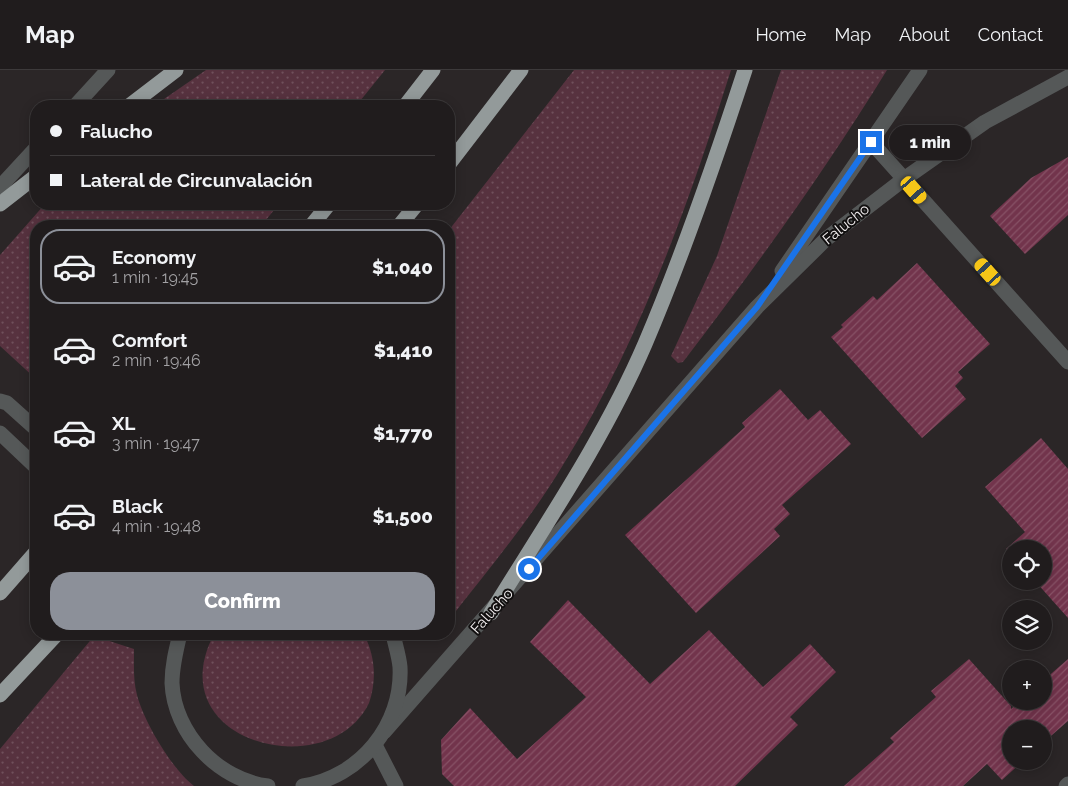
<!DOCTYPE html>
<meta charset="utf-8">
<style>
body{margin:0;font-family:Raleway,sans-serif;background:#282526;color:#f1f3f6;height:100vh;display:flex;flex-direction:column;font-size:19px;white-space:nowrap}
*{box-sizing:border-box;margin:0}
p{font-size:16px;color:#a2a1a4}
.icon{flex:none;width:28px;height:28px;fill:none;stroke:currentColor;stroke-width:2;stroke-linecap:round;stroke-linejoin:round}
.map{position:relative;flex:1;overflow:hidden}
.sheet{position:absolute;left:30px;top:150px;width:425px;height:420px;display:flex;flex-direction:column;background:#201c1d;border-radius:20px;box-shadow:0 2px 12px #0003,0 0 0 1px #3d3a3b}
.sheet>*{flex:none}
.top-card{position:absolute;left:30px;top:30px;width:425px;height:110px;border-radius:20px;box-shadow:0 2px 12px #0003,0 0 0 1px #3d3a3b;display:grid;align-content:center;height:110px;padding:0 20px;background:#201c1d}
.controls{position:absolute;left:1002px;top:470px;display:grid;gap:10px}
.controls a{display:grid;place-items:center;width:50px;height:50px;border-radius:50%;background:#201c1d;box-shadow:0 2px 12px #0003,0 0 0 1px #3d3a3b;font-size:25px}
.end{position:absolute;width:22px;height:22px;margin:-11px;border:6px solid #1a73e8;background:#fff;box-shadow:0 0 0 2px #fff}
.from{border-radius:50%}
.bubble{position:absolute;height:35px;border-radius:18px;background:#201c1d;box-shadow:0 2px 12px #0003,0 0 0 1px #3d3a3b;font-size:16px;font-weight:800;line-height:35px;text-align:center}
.car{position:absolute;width:15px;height:30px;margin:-15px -8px;border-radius:6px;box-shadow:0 0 4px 1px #0007;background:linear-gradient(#f5c518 24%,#345 0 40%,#f5c518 0 76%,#345 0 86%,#f5c518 0)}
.top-card b{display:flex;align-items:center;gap:18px;height:48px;font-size:19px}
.top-card b+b{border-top:1px solid #3d3a3b}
.top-card i{width:12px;height:12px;background:#f1f3f6}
ul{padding:9px 0 0;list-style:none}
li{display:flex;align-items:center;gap:15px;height:75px;margin:0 10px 8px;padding:0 10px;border:2px solid transparent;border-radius:20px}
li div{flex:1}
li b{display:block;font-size:19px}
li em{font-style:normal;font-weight:800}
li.selected{border-color:#8c9099}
li>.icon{width:45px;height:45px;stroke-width:1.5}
.cta{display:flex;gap:10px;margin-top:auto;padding:10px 20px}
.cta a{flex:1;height:58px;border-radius:20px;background:#8c9099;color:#fff;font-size:20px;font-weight:800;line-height:58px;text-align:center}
header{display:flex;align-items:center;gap:30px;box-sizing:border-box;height:70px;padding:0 25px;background:#201c1d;border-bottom:1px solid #3d3a3b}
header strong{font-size:24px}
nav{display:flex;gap:28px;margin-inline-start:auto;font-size:18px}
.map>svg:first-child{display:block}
.grass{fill:url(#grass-dots)}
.building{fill:url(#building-hatch)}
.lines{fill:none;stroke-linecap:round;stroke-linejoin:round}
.minor{stroke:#555858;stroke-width:15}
.tertiary{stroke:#555858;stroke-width:15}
.motorway{stroke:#939a9a;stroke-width:15}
.route{stroke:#1a73e8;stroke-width:6}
.labels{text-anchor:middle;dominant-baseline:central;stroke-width:4;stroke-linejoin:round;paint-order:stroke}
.street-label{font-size:15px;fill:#f2eeef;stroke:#121010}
</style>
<header>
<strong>Map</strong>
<nav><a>Home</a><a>Map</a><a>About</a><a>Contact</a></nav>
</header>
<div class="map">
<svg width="1068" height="716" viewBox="0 0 1068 716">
<defs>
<pattern id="grass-dots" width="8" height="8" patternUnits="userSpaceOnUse" patternTransform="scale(1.25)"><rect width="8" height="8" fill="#57323f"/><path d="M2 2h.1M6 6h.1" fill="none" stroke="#70505b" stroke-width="1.8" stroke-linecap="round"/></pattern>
<pattern id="building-hatch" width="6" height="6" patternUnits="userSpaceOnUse" patternTransform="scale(1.25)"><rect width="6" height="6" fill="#72344c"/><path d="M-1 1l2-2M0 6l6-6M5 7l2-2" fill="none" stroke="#875266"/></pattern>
</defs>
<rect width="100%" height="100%" fill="#2b2627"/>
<g class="grass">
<polygon points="206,0 385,0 356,36 154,36"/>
<path d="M574,0H731C688,136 639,273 563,395C530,450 488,500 449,550V160Z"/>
<path d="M781,0H887C825,101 755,198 683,292L678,293L671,286L717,186Z"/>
<polygon points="45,134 279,134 261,156 36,156 36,309 0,276 0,185"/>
<path d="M214,564H364C375,586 377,610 369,633C329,716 157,673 214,564Z"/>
<path d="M94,566L134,579C134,594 133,610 137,625C144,652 172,699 194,716H0V679Z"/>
</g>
<g class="building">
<polygon points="1068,87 1068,145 1025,184 990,146 1031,108"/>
<polygon points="917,193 990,274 958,302 963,308 955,316 966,329 922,368 831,267 843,257 841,255 873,226 877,230"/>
<polygon points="780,319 808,350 820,340 851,374 782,435 790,444 774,459 780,466 696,543 625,465 745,357 742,353"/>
<polygon points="1041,368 1068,399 1068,548 1035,511 1044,511 1044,479 1011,479 1011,484 1006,479 1025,462 985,417"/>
<polygon points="568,530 650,614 709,560 763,617 810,574 836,602 790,647 798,655 735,716 454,716 442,704 441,670 470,638 517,689 586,627 530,572"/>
<polygon points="969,589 1011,636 1011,639 1020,631 1044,631 1044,610 1068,589 1068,651 1044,672 1044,659 1011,659 1011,691 1023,691 1002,710 987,694 963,716 844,716 894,672 890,668 936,627 931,621"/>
</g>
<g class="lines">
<g class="minor">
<polyline points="871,72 1068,292"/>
<polyline points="904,109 985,52 1068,7"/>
<polyline points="375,675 396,716"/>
<polyline points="1066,716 1068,714"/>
</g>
<g class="tertiary">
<polyline points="75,36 108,0"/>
<polyline points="0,117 36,78"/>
<polyline points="782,201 920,0"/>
<polyline points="0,331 7,333 36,359"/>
<polyline points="0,363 36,397"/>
<path d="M180,564C176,580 172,596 172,613C174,663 218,710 268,716"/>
<polyline points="384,662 757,237 826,169 904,109"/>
<path d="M303,716C360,707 403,655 400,597C399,586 395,574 393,564"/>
</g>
<g class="motorway">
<polyline points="129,36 176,0"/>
<polyline points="405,36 433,0"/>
<polyline points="449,94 521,0"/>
<polyline points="0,134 36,106"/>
<polyline points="311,156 329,134"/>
<polyline points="399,156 417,134"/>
<polyline points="0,523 36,482"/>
<path d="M491,543C545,455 604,369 645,274C683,185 715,92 745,0"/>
<polyline points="0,625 57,564"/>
</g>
</g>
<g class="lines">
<polyline class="route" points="529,499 757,237 871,72"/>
</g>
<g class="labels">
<g class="street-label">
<text transform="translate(846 154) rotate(-39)">Falucho</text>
<text transform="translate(492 541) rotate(-48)">Falucho</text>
</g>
</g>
</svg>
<div class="controls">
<a><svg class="icon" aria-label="locate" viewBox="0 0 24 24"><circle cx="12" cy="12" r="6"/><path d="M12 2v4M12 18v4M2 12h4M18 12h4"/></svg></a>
<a><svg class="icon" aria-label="layers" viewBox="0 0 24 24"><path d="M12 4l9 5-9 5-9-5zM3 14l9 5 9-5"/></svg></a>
<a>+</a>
<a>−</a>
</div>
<i class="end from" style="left:529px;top:499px"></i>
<i class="end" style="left:871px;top:72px"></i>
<div class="bubble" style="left:889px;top:55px;width:82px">1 min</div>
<i class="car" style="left:914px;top:120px;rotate:139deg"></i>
<i class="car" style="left:988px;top:202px;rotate:318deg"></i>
<div class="top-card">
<b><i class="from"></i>Falucho</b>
<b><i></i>Lateral de Circunvalación</b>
</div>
<section class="sheet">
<ul>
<li class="selected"><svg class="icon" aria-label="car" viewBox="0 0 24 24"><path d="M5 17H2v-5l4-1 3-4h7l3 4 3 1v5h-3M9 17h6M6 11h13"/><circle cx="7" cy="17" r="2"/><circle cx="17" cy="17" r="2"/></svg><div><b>Economy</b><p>1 min · 19:45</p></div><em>$1,040</em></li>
<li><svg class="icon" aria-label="car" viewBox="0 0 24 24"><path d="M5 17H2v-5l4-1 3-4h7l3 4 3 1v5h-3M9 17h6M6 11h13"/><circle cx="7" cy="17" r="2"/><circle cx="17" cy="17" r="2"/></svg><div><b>Comfort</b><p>2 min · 19:46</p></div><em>$1,410</em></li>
<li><svg class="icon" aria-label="car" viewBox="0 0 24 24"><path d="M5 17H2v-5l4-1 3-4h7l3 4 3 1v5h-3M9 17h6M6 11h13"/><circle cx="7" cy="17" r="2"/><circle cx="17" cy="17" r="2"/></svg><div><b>XL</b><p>3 min · 19:47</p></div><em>$1,770</em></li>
<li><svg class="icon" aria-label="car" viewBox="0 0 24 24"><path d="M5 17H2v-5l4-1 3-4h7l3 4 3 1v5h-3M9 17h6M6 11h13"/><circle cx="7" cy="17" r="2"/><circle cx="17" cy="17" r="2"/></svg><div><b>Black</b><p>4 min · 19:48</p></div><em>$1,500</em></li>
</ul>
<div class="cta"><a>Confirm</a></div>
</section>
</div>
